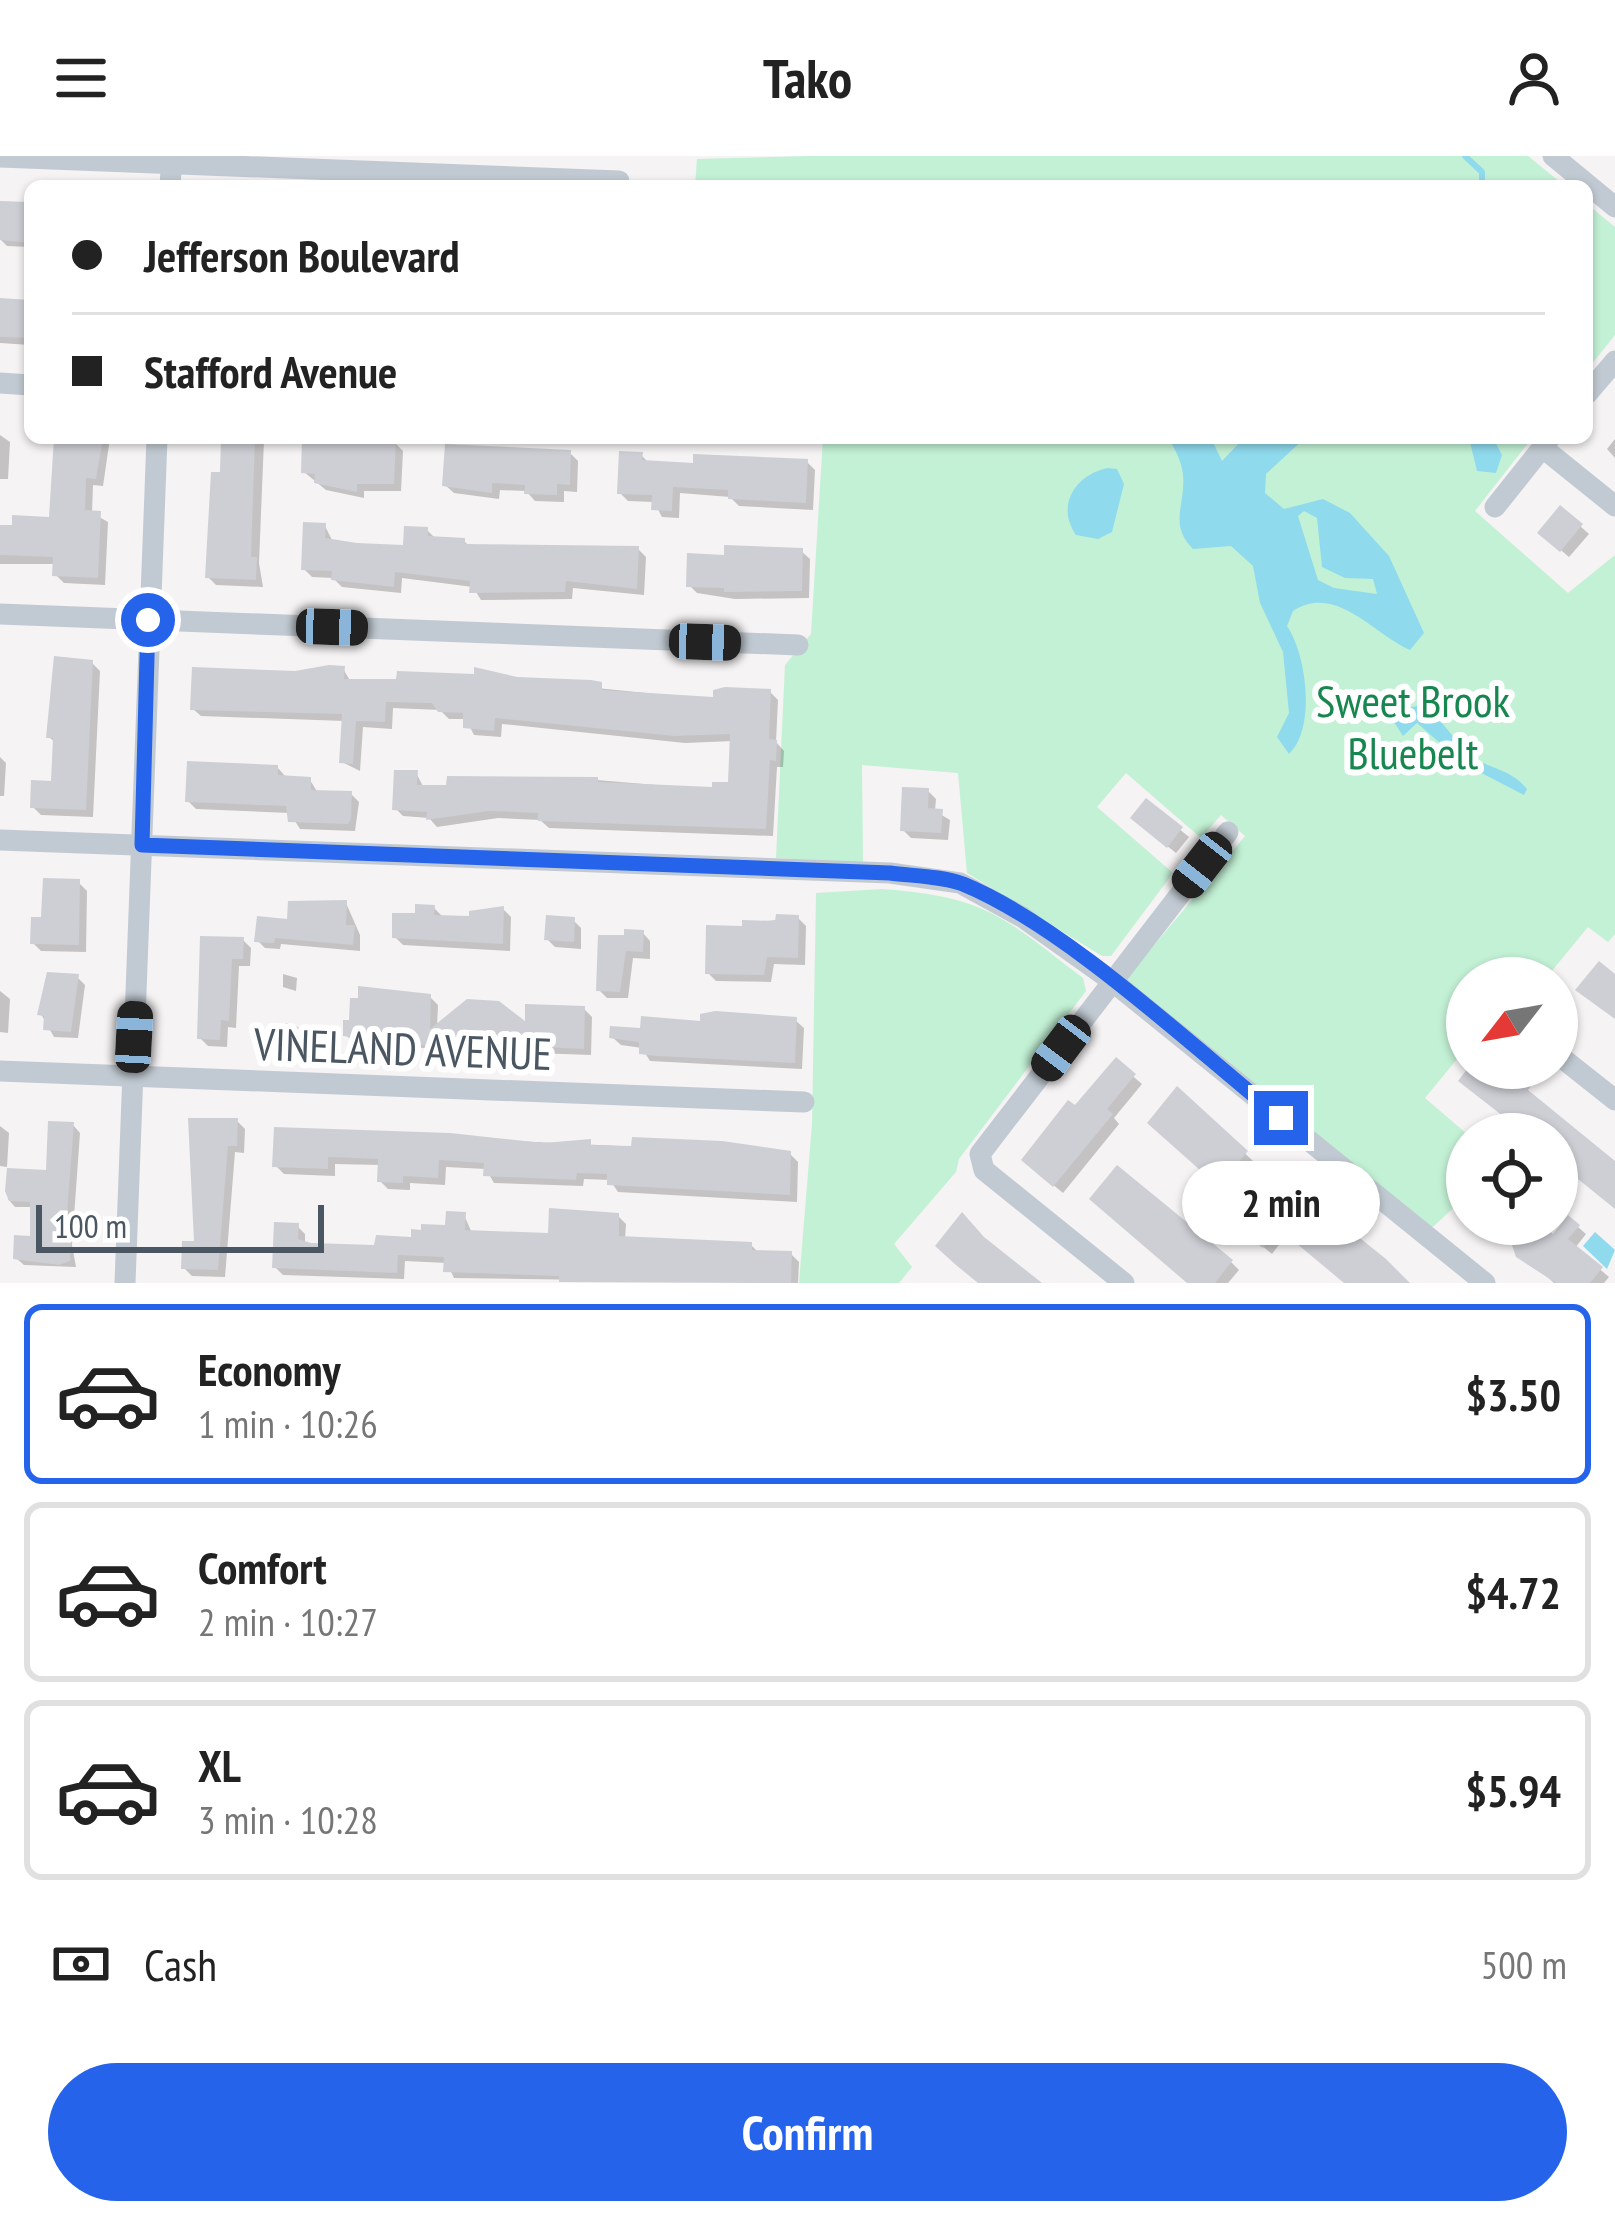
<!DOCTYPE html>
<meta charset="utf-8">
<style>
body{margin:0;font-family:"PT Sans Narrow",sans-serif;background:#f6f6f6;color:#222;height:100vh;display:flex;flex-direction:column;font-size:45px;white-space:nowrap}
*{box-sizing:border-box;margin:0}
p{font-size:39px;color:#767676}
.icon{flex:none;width:66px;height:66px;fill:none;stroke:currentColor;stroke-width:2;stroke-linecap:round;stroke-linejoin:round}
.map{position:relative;height:1127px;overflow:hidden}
.details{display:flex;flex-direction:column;background:#fff;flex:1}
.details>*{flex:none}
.banner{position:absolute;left:24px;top:24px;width:1569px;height:264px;border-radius:18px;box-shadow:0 3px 9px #0004;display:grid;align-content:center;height:264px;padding:0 48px;background:#fff}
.needle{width:78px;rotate:239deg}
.buttons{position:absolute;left:1446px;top:801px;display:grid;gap:24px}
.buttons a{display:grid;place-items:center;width:132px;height:132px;border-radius:50%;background:#fff;box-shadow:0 3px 9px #0004;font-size:60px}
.scale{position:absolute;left:36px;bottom:30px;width:288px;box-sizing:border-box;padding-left:12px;border:6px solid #4a5661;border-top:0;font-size:33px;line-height:42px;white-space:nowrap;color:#4a5661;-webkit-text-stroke:9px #fff;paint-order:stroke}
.end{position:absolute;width:54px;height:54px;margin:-27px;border:15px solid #2563eb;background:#fff;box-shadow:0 0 0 6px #fff}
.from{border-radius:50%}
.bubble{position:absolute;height:84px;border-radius:42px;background:#fff;box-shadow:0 3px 9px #0004;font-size:39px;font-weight:700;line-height:84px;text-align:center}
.car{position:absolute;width:36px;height:72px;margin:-36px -18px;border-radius:15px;box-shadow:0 0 9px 3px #0007;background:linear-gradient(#222 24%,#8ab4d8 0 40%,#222 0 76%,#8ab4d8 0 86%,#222 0)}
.banner b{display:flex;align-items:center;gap:42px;height:114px;font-size:45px}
.banner b+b{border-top:3px solid #e0e0e0}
.banner i{width:30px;height:30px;background:#222}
ul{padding:21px 0 0;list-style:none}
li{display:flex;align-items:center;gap:36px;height:180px;margin:0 24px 18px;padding:0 24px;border:6px solid #e0e0e0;border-radius:18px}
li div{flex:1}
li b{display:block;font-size:45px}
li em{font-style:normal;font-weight:700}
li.on{border-color:#2563eb}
li>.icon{width:108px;height:108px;stroke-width:1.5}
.pay{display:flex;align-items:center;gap:30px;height:132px;padding:0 48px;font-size:45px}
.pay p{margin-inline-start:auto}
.action{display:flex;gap:24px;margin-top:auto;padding:24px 48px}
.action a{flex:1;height:138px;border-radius:72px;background:#2563eb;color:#fff;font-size:48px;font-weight:700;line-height:138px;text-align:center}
header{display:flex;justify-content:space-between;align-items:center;height:156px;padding:0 48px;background:#fff;font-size:54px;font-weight:700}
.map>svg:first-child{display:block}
.green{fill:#c3f1d5}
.water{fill:#90daee;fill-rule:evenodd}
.shadow{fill:#0003}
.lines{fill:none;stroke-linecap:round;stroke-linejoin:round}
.stream{stroke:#90daee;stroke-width:6}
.building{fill:#cdcfd5}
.street{stroke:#c1cad2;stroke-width:21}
.route{stroke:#2563eb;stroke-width:15}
.labels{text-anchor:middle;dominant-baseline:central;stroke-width:12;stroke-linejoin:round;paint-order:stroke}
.park-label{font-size:45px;fill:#17864f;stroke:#fff}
.street-label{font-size:45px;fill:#4a5661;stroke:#fff}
</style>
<header><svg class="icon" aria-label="menu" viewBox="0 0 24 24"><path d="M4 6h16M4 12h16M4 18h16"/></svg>Tako<svg class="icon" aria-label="person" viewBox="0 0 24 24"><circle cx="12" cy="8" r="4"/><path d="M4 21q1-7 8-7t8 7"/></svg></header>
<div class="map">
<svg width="1615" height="1127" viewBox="0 0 1615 1127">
<rect width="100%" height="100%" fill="#f5f3f3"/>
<g class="green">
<polygon points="809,0 1528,0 1565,30 695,30 697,3"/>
<polygon points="1587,48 1615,71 1615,179 1587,214"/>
<polygon points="823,282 1532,282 1475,355 1568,437 1615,399 1615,778 1608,786 1588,771 1546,822 1467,822 1467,891 1425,942 1467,978 1467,1039 1433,1071 1421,1066 1129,833 1127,822 1245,680 1221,659 1201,682 1126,617 1097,651 1173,717 1111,800 1102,800 967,717 958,617 862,609 863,707 776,702 785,509 811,478"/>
<path d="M882,733C987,741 1002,760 1083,822L1086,835L959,1003L956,1016L894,1088L912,1111L899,1127H799L812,968L816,737Z"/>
</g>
<g class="water">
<path d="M1168,282H1211L1222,305L1244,282H1305L1266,318L1265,337L1284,353L1323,343L1350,357L1389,400L1424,477L1410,494C1374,479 1336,427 1293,455L1287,470C1307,499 1316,573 1289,598L1277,581L1289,557L1283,496L1260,447L1253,410L1231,390L1193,393C1168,368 1186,348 1183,319C1182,306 1175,293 1168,282ZM1304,355L1317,362L1322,411L1345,422L1373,423L1377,438L1334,432L1318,424L1298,360Z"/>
<polygon points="1469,282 1493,282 1502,299 1496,317 1477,315"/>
<path d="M1107,312L1117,313L1124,328L1112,376L1098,383L1076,379C1056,350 1074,320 1107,312Z"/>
<path d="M1422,549C1441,561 1452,582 1469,598C1488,614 1509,611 1527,633L1524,639L1464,608L1417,567L1403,580L1392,563L1397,554Z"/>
<polygon points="1595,1076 1615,1094 1607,1113 1583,1090"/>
</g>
<g class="shadow">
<polygon points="0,48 30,50 30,91 7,90 0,83"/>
<polygon points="0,145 30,146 30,189 0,187"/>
<polygon points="0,279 10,286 8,323 0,323"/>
<polygon points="57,282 110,282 103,330 93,329 92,357 108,366 105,429 64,427 55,418 56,408 0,408 0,372 52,364"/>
<polygon points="224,282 264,284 259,407 263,431 216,429 208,421"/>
<polygon points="1615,283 1615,302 1607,293"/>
<polygon points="395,287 403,295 401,335 364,335 364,342 326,334 304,316"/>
<polygon points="570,297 578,305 577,336 564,335 564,346 535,345 526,335 500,334 499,343 454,337 445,329"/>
<polygon points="641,299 649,307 696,310 807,306 815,314 813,354 739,350 730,341 680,337 679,362 662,361 654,346 628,345 620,337"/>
<polygon points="1561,353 1589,378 1569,401 1549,384"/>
<polygon points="325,370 333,386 406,392 427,374 437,384 464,385 470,391 638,393 646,401 644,439 573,432 572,443 481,444 473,431 402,422 401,437 342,431 333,422 312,421 304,413"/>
<polygon points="801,395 810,403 809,442 735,443 697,437 689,429 727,402"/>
<polygon points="92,507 100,515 93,661 41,659 33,651 54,628 56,587 49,581"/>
<polygon points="343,513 351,526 517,524 716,544 770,536 778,544 776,586 784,595 783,611 777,611 773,680 549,672 540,664 498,662 437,671 429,662 403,660 395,652 416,617 424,632 597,624 715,634 731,629 733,585 685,587 502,568 501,581 474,579 466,563 449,563 440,554 393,552 392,573 363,571 360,615 342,606 344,565 201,560 193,553 295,518"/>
<polygon points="0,601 6,607 4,640 0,640"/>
<polygon points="277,611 285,620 310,624 318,637 351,638 359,646 355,675 300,673 290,657 196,653 188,645"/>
<polygon points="928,635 936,643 935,655 950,664 948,684 911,682 903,674"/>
<polygon points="1146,646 1189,681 1176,697 1142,670"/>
<polygon points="78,726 87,735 86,796 41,795 33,787 44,764"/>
<polygon points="346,747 360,779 360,795 281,788 280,793 265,792 258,785"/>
<polygon points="434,752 442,760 472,763 503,753 511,761 510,795 403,789 395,781"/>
<polygon points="798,762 806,770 805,809 774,808 771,826 716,825 708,817 745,767"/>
<polygon points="573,764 581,772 581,793 555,791 547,783"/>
<polygon points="642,776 650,785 650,803 633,802 628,842 607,842 599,834 627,783"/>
<polygon points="203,783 243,784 251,792 250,810 239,810 236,872 228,871 227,891 208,890 200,882"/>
<polygon points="283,818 297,822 296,835 283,831"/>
<polygon points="77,821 85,829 78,882 54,881 41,858"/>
<polygon points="0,835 10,843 8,877 0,876"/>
<polygon points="430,841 438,849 437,871 527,871 584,853 592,861 591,899 535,897 528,890 493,897 354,887 346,879"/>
<polygon points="795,864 804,872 802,913 650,905 642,892 621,889 612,881"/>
<polygon points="305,877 314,885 313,898 296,897 288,889"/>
<polygon points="1116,906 1142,928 1114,962 1119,968 1063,1037 1033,1012"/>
<polygon points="1178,934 1253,1005 1228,1036 1151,966"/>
<polygon points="191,965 237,965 245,973 244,997 235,996 225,1121 192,1120 184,1112 198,1088"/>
<polygon points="73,969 80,977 72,1089 76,1111 24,1109 16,1102 33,1083 33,1051 15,1051 8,1043 10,1015 49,1017"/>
<polygon points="0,970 9,977 7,1011 0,1010"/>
<polygon points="277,974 790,998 798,1006 797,1046 618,1036 610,1024 584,1023 583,1030 494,1027 486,1013 446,1011 445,1029 410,1027 410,1034 388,1033 380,1025 381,1009 335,1008 335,1020 284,1018 276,1010"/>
<polygon points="464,1059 472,1077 551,1080 618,1060 626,1068 625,1083 751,1089 759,1097 791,1098 799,1106 798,1127 454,1122 447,1107 405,1105 404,1123 283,1119 275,1111 297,1070 305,1078 305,1088 377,1092 448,1072"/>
<polygon points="1268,1062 1287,1078 1272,1098 1261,1089"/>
<polygon points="1489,1068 1535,1068 1553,1082 1578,1071 1586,1078 1575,1092 1609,1121 1604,1127 1554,1127"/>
<polygon points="1231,1106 1239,1114 1228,1127 1191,1127"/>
</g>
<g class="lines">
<g class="stream">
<polyline points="1465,0 1482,16 1482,30"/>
<polyline points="1587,131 1587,142"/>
</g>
</g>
<g class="building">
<polygon points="0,45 30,46 29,87 0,84"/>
<polygon points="0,142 30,144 30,182 0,181"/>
<polygon points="54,282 103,282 96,323 86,322 85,354 101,355 98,422 52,420 53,401 0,399 0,369 12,369 12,359 49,361"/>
<polygon points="221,282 255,282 251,401 257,401 256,424 205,422 211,316 220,316"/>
<polygon points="302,282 396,284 394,328 357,328 357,336 314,327 315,318 301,317"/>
<polygon points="445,288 571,294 570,329 557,328 557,339 524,338 525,329 492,327 492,337 442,330"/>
<polygon points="619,295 643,296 642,304 693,307 693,298 808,303 806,347 728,343 728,334 673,331 672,355 651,354 652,339 617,338"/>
<polygon points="1560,349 1583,368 1560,396 1537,377"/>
<polygon points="303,366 326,367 325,382 357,387 403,389 404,370 428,371 428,380 465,382 465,388 639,390 637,433 566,425 565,436 469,437 470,425 395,416 394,431 331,424 332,415 301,414"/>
<polygon points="724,389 803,392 802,435 724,436 724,432 686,431 687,397 724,399"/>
<polygon points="54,500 93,504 86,654 30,652 31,624 51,625 53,582 46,582"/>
<polygon points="329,509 345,510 344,523 396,523 397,515 474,518 474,511 517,521 591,524 602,526 602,534 713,541 713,534 725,531 771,533 769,583 777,584 776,605 770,604 766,673 538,665 538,657 489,655 426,664 427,656 392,654 394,614 418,614 417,629 446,629 447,620 598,621 598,626 712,631 712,626 728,626 730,578 675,580 495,562 494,575 463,572 463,557 438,556 432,547 386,546 385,566 356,565 353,608 339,607 342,558 190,554 192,511 295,515"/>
<polygon points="187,605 278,609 278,619 311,621 311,634 352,635 351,662 348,668 288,666 286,650 185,646"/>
<polygon points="902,631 929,632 928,652 943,653 941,677 900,675"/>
<polygon points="1146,642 1183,671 1167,692 1130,662"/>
<polygon points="43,722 80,723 79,789 30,788 31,761 41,761"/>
<polygon points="347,744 346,769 355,769 353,789 275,782 274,787 254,786 257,760 287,763 288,745"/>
<polygon points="415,748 435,749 434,759 469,760 469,755 504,750 503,788 392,782 392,757 415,757"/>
<polygon points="776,758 799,759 798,802 767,801 764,819 705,818 706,769 742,770 742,764 775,765"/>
<polygon points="546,759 575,761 574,786 544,784"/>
<polygon points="624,773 644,774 643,796 626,795 620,836 596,835 598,779 624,779"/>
<polygon points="200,780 244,781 243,803 232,803 229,865 221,864 220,884 197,883"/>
<polygon points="1599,805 1615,818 1615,863 1575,834"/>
<polygon points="47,816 79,818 71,876 43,874 44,860 37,859"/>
<polygon points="358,830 431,838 430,873 467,843 499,845 525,865 525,848 585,850 584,893 524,890 524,883 500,883 483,890 428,890 343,880 343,864 349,864 350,842 358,842"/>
<polygon points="715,855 797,861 795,907 657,900 639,898 639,886 609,882 610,870 640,872 641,860 700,865 700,858"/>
<polygon points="286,867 307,874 306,891 285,890"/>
<polygon points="1116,901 1136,918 1107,953 1113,958 1053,1031 1021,1004 1068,944 1075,949"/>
<polygon points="1468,912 1493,912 1506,923 1517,912 1534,926 1528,934 1615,1005 1615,1053 1557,1006 1557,978 1526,978 1458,925"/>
<polygon points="1177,930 1248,995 1218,1030 1147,967"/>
<polygon points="188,962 238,962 237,990 228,990 218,1114 181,1113 182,1085 194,1085"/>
<polygon points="48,965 74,966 65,1084 71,1084 70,1105 59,1109 13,1103 14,1079 30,1080 30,1046 9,1045 5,1035 7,1012 46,1014"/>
<polygon points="274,971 450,977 544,987 591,983 591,989 631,990 632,981 722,985 791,995 790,1039 607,1029 607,1018 577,1017 576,1024 483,1020 484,1007 439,1004 438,1022 403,1020 403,1027 377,1026 378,1003 328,1001 328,1013 272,1011"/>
<polygon points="1117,1009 1233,1104 1215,1127 1187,1127 1089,1043"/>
<polygon points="1275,1014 1386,1103 1410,1127 1344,1127 1278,1072 1263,1092 1249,1082 1265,1062 1248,1048"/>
<polygon points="549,1052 619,1057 619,1080 752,1086 752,1094 792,1095 791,1127 559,1126 559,1120 443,1116 444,1101 398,1099 397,1117 272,1112 274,1066 299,1067 298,1083 311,1087 374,1089 376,1079 411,1081 411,1073 421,1074 421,1068 445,1069 446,1055 466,1056 465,1074 548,1077"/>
<polygon points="962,1056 984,1081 1042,1127 978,1127 956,1109 935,1090"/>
<polygon points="1568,1059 1580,1069 1568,1083 1603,1111 1590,1127 1556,1127 1516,1101 1512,1089 1486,1068 1540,1068 1553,1078"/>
</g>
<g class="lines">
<g class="street">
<polyline points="1553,0 1615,51"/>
<polyline points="0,1 619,25"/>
<polyline points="170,30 172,0"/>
<polyline points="0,227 30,229"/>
<polyline points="1587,238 1615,205"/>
<polyline points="1543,292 1615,350"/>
<polyline points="1495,351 1550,282"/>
<polyline points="0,458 798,489"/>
<polyline points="0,684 890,717 960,727 1022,761 1112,825 1485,1127"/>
<polyline points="1557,898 1615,944"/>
<polyline points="0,915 804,946"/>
<polyline points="125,1127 157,282"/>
<polyline points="1124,1127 984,1014 980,998 1228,676"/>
</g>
</g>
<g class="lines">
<path class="route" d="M148,464L142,689L890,717C913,720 941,720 963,728C1065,770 1193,891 1281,962"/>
</g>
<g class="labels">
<g class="park-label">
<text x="1413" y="544">Sweet Brook<tspan x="1413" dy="52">Bluebelt</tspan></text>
</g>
<g class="street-label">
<text transform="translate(403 892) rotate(2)">VINELAND AVENUE</text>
</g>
</g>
</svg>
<div class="buttons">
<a><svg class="needle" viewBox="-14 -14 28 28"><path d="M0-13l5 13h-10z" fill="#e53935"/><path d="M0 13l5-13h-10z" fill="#767676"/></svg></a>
<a><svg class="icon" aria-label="locate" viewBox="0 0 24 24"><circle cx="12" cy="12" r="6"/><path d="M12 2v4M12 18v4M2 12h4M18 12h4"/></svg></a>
</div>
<div class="scale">100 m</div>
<i class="end from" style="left:148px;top:464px"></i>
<i class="end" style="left:1281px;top:962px"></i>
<div class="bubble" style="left:1182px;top:1005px;width:198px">2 min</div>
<i class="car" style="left:332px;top:471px;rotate:92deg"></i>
<i class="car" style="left:705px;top:486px;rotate:92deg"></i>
<i class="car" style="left:1202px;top:709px;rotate:218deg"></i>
<i class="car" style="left:134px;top:881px;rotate:3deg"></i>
<i class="car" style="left:1061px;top:892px;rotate:217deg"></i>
<div class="banner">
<b><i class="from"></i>Jefferson Boulevard</b>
<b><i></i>Stafford Avenue</b>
</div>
</div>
<section class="details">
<ul>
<li class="on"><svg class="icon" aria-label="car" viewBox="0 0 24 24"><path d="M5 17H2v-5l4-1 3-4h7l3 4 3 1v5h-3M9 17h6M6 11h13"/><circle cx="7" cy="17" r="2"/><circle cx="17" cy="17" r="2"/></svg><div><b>Economy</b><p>1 min · 10:26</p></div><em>$3.50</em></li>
<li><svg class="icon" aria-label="car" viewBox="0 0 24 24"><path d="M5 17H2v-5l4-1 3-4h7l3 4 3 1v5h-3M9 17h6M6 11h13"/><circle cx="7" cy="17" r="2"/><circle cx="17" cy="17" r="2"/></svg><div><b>Comfort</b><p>2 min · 10:27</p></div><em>$4.72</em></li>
<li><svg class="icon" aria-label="car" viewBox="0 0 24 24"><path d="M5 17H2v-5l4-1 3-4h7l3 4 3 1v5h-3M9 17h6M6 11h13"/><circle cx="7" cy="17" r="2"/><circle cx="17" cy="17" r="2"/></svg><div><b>XL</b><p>3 min · 10:28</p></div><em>$5.94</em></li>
</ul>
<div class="pay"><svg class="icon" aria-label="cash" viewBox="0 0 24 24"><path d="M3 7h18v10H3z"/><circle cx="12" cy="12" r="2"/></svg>Cash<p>500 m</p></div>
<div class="action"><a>Confirm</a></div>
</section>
